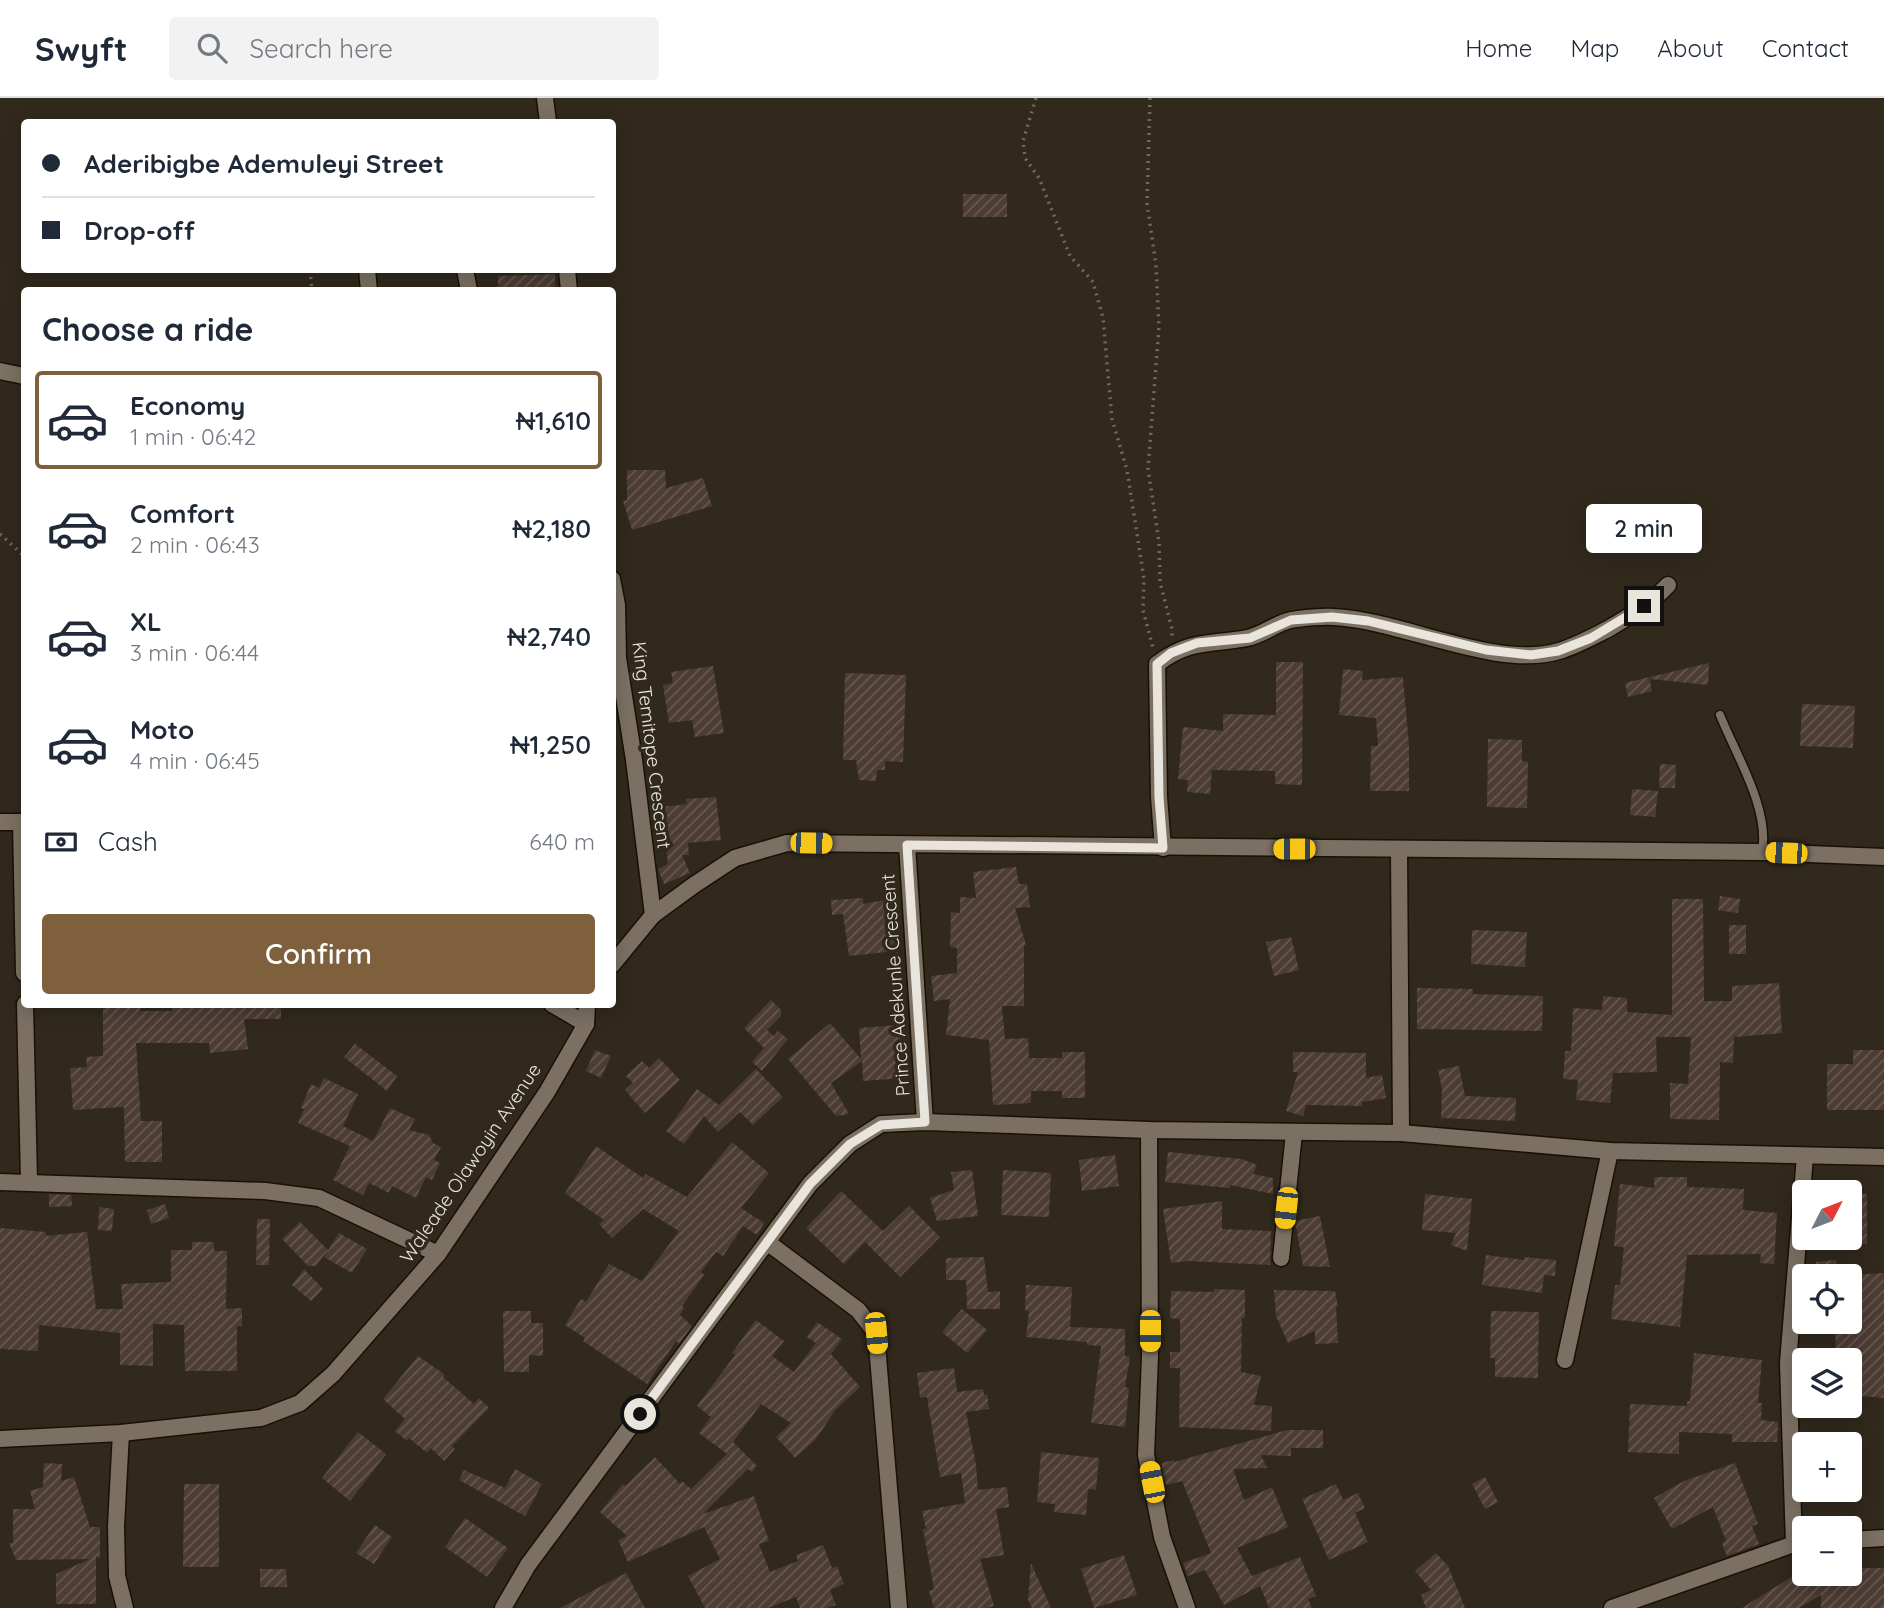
<!DOCTYPE html>
<meta charset="utf-8">
<style>
body{margin:0;font-family:Quicksand,sans-serif;background:#f2f2f3;color:#1f2937;height:100vh;display:flex;flex-direction:column;font-size:26px;white-space:nowrap}
*{box-sizing:border-box;margin:0}
p{font-size:23px;color:#747a83}
.icon{flex:none;width:38px;height:38px;fill:none;stroke:currentColor;stroke-width:2;stroke-linecap:round;stroke-linejoin:round}
.map{position:relative;flex:1;overflow:hidden}
.panel{position:absolute;left:21px;top:189px;width:595px;height:721px;display:flex;flex-direction:column;background:#fff;border-radius:7px;box-shadow:0 4px 18px #0003}
.panel>*{flex:none}
.banner{position:absolute;left:21px;top:21px;width:595px;height:154px;border-radius:7px;box-shadow:0 4px 18px #0003;display:grid;align-content:center;height:154px;padding:0 21px;background:#fff}
.needle{width:46px;rotate:48deg}
.controls{position:absolute;left:1792px;top:1082px;display:grid;gap:14px}
.controls a{display:grid;place-items:center;width:70px;height:70px;border-radius:7px;background:#fff;box-shadow:0 4px 18px #0003;font-size:35px}
.end{position:absolute;width:32px;height:32px;margin:-16px;border:9px solid #eae5dc;background:#111;box-shadow:0 0 0 4px #111}
.from{border-radius:50%}
.bubble{position:absolute;height:49px;border-radius:7px;background:#fff;box-shadow:0 4px 18px #0003;font-size:23px;font-weight:600;line-height:49px;text-align:center}
.car{position:absolute;width:21px;height:42px;margin:-21px -10px;border-radius:9px;box-shadow:0 0 5px 2px #0007;background:linear-gradient(#f5c518 24%,#345 0 40%,#f5c518 0 76%,#345 0 86%,#f5c518 0)}
.banner b{display:flex;align-items:center;gap:24px;height:66px;font-size:26px}
.banner b+b{border-top:2px solid #e0e1e3}
.banner i{width:18px;height:18px;background:#1f2937}
ul{padding:0;list-style:none}
li{display:flex;align-items:center;gap:21px;height:98px;margin:0 14px 10px;padding:0 7px;border:4px solid transparent;border-radius:7px}
li div{flex:1}
li b{display:block;font-size:26px}
li em{font-style:normal;font-weight:600}
li.active{border-color:#7f603d}
li>.icon{width:63px;height:63px;stroke-width:1.5}
h2{padding:0 21px;font-size:32px;line-height:84px}
.pay{display:flex;align-items:center;gap:18px;height:77px;padding:0 21px;font-size:26px}
.pay p{margin-inline-start:auto}
.button{display:flex;gap:14px;margin-top:auto;padding:14px 21px}
.button a{flex:1;height:80px;border-radius:7px;background:#7f603d;color:#fff;font-size:28px;font-weight:600;line-height:80px;text-align:center}
header{display:flex;align-items:center;gap:42px;box-sizing:border-box;height:98px;padding:0 35px;background:#fff;border-bottom:2px solid #e0e1e3}
header strong{font-size:33px}
nav{display:flex;gap:38px;margin-inline-start:auto;font-size:24px}
.search{width:490px;height:63px;background:#f2f2f3;display:flex;align-items:center;gap:18px;box-sizing:border-box;padding:0 24px;border-radius:7px;color:#747a83;font-size:26px}
.map>svg:first-child{display:block}
.building{fill:url(#building-hatch)}
.lines{fill:none;stroke-linecap:round;stroke-linejoin:round}
.service-casing{stroke:#191106;stroke-width:11}
.minor-casing{stroke:#191106;stroke-width:19}
.path{stroke:#716a5f;stroke-width:3.5;stroke-dasharray:2 5;stroke-linecap:butt}
.service{stroke:#7b7062;stroke-width:8}
.minor{stroke:#7b7062;stroke-width:16}
.route{stroke:#eae5dc;stroke-width:9}
.labels{text-anchor:middle;dominant-baseline:central;stroke-width:7;stroke-linejoin:round;paint-order:stroke}
.street-label{font-size:19px;fill:#eae5dc;stroke:#31291c}
</style>
<header>
<strong>Swyft</strong>
<div class="search"><svg class="icon" aria-label="search" viewBox="0 0 24 24"><circle cx="10" cy="10" r="6"/><path d="M15 15l6 6"/></svg>Search here</div>
<nav><a>Home</a><a>Map</a><a>About</a><a>Contact</a></nav>
</header>
<div class="map">
<svg width="1884" height="1510" viewBox="0 0 1884 1510">
<defs>
<pattern id="building-hatch" width="6" height="6" patternUnits="userSpaceOnUse" patternTransform="scale(1.75)"><rect width="6" height="6" fill="#4c3c34"/><path d="M-1 1l2-2M0 6l6-6M5 7l2-2" fill="none" stroke="#665851"/></pattern>
</defs>
<rect width="100%" height="100%" fill="#31291c"/>
<g class="building">
<rect x="963" y="96" width="44" height="23"/>
<polygon points="555,176 555,192 498,192 498,178"/>
<polygon points="627,372 665,372 666,390 703,380 712,408 632,432 623,403 627,402"/>
<polygon points="1276,564 1303,564 1302,687 1275,686 1275,673 1212,672 1210,696 1187,694 1188,682 1178,681 1183,629 1223,633 1223,616 1276,617"/>
<polygon points="1709,565 1708,587 1650,581 1650,579"/>
<polygon points="713,568 724,635 695,639 692,622 669,625 663,587 673,585 671,574"/>
<polygon points="1343,571 1363,573 1362,582 1403,579 1409,648 1409,693 1370,693 1371,648 1378,648 1376,620 1339,617"/>
<polygon points="845,575 906,577 903,664 885,663 885,672 877,672 876,683 859,682 856,662 843,662"/>
<polygon points="1649,579 1652,593 1628,599 1625,585"/>
<polygon points="1802,606 1855,608 1853,650 1800,648"/>
<polygon points="1488,641 1522,642 1522,663 1528,664 1527,710 1487,709"/>
<polygon points="1660,666 1676,667 1675,690 1659,690"/>
<polygon points="1632,691 1658,693 1655,719 1630,717"/>
<polygon points="716,699 721,742 688,745 689,757 682,757 690,775 664,786 658,771 668,766 661,709 687,706 686,701"/>
<polygon points="1016,769 1019,786 1027,786 1030,809 1015,810 1026,847 1024,848 1024,908 1002,908 1005,941 1028,940 1029,960 1062,960 1062,954 1085,954 1085,1000 1062,1000 1062,993 1031,993 1031,1005 993,1007 989,942 946,937 950,901 934,903 931,878 957,875 957,850 950,849 951,814 960,815 960,799 976,800 973,774"/>
<polygon points="1720,798 1740,801 1738,815 1718,812"/>
<polygon points="863,800 863,806 895,800 898,855 887,854 849,858 843,816 832,817 831,802"/>
<polygon points="1672,801 1703,801 1704,903 1732,903 1732,888 1779,885 1782,935 1734,939 1733,965 1720,964 1719,1022 1670,1021 1670,985 1688,986 1691,939 1656,939 1657,974 1613,975 1610,1005 1576,1002 1578,982 1563,981 1565,953 1571,953 1573,910 1602,912 1603,898 1627,900 1627,914 1672,917"/>
<rect x="1729" y="827" width="17" height="29"/>
<polygon points="1472,832 1527,834 1525,869 1471,866"/>
<polygon points="1291,839 1299,872 1274,878 1266,844"/>
<polygon points="1417,890 1473,891 1473,896 1543,898 1542,933 1417,931"/>
<polygon points="771,902 781,912 781,918 767,932 774,938 778,933 788,941 762,973 752,964 764,950 744,930"/>
<polygon points="103,906 140,906 140,913 172,913 172,906 281,906 281,921 244,921 248,951 210,955 209,945 136,945 141,1023 162,1023 162,1064 125,1064 124,1009 73,1012 70,970 87,969 86,959 103,958"/>
<polygon points="830,925 861,961 859,930 900,927 905,980 863,983 862,963 831,985 849,1016 836,1018 788,961"/>
<polygon points="355,946 397,978 387,993 344,959"/>
<polygon points="595,952 611,958 601,980 586,973"/>
<polygon points="1853,952 1884,952 1884,1012 1827,1012 1827,966 1853,966"/>
<polygon points="1293,954 1366,955 1366,980 1382,977 1386,1000 1362,1004 1362,1008 1306,1007 1303,1018 1286,1013 1298,974 1293,974"/>
<polygon points="659,960 680,982 645,1015 625,992 633,985 626,978 642,963 649,970"/>
<polygon points="1459,968 1465,998 1516,1000 1515,1023 1441,1020 1442,991 1438,972"/>
<polygon points="756,971 783,999 753,1027 740,1014 718,1034 704,1018 684,1046 666,1033 697,991 719,1007"/>
<polygon points="324,980 358,996 343,1028 373,1043 390,1010 415,1021 409,1032 429,1037 433,1045 441,1049 434,1062 440,1065 432,1082 426,1079 416,1100 392,1088 389,1095 369,1085 363,1097 333,1082 350,1048 298,1025 304,1011 301,1010 311,986 319,990"/>
<polygon points="732,1044 769,1075 741,1110 764,1125 757,1137 743,1128 723,1158 716,1154 701,1174 704,1177 682,1208 684,1210 680,1217 692,1228 679,1246 676,1243 647,1286 583,1243 585,1240 565,1227 581,1201 586,1204 609,1166 642,1183 679,1133 643,1111 612,1140 599,1126 604,1122 565,1095 596,1048 643,1080 646,1076 687,1099"/>
<polygon points="1168,1054 1242,1061 1257,1067 1253,1076 1273,1080 1273,1096 1230,1087 1230,1090 1165,1084"/>
<polygon points="1115,1057 1119,1088 1082,1093 1079,1062"/>
<polygon points="972,1072 978,1118 937,1123 930,1100 954,1092 951,1074"/>
<polygon points="1003,1072 1051,1075 1049,1119 1001,1117"/>
<polygon points="1654,1079 1687,1079 1687,1089 1744,1091 1743,1112 1777,1115 1774,1166 1760,1165 1761,1156 1687,1157 1680,1229 1611,1221 1615,1187 1620,1187 1624,1149 1614,1148 1620,1086 1654,1090"/>
<polygon points="841,1093 883,1133 909,1108 940,1139 900,1179 865,1144 844,1166 806,1130"/>
<polygon points="49,1096 71,1097 72,1108 49,1109"/>
<polygon points="1425,1096 1472,1101 1467,1153 1451,1147 1456,1135 1422,1132"/>
<rect x="1850" y="1096" width="17" height="50"/>
<polygon points="1222,1103 1222,1131 1271,1133 1270,1167 1189,1163 1171,1165 1163,1111"/>
<polygon points="165,1106 169,1120 151,1126 147,1112"/>
<polygon points="99,1109 114,1111 112,1133 98,1132"/>
<polygon points="1320,1118 1330,1169 1303,1168 1295,1123"/>
<polygon points="257,1121 270,1121 269,1167 256,1167"/>
<polygon points="300,1124 328,1152 316,1168 308,1168 282,1141"/>
<polygon points="0,1130 46,1134 46,1138 87,1134 96,1211 123,1211 121,1186 171,1184 171,1152 192,1152 192,1144 214,1144 214,1153 227,1153 226,1211 242,1210 242,1228 237,1228 237,1273 185,1273 184,1227 153,1226 153,1268 120,1267 120,1235 39,1227 38,1253 0,1251"/>
<polygon points="339,1135 367,1151 352,1175 324,1159"/>
<polygon points="1486,1157 1524,1162 1524,1159 1556,1162 1555,1178 1544,1177 1542,1195 1482,1187"/>
<polygon points="984,1159 988,1194 1000,1193 1000,1211 967,1211 966,1182 946,1182 946,1160"/>
<polygon points="1836,1162 1838,1178 1817,1178 1816,1164"/>
<polygon points="304,1171 323,1191 311,1203 292,1187"/>
<polygon points="1884,1175 1884,1300 1850,1297 1850,1262 1836,1262 1835,1223 1850,1223 1850,1177"/>
<polygon points="1026,1187 1072,1189 1070,1229 1125,1231 1125,1258 1130,1259 1125,1289 1129,1290 1125,1329 1091,1325 1101,1248 1087,1247 1087,1244 1026,1239 1029,1213 1025,1212"/>
<polygon points="1214,1191 1245,1192 1245,1220 1242,1220 1241,1274 1261,1278 1254,1307 1272,1308 1271,1333 1179,1329 1180,1270 1170,1270 1170,1254 1180,1254 1180,1221 1170,1220 1171,1193 1214,1194"/>
<polygon points="1274,1192 1335,1193 1338,1209 1336,1209 1338,1245 1315,1246 1315,1233 1288,1245 1276,1218"/>
<polygon points="962,1211 987,1232 967,1255 942,1234"/>
<polygon points="503,1213 531,1213 531,1225 543,1225 543,1258 529,1257 529,1274 504,1274"/>
<polygon points="1491,1213 1539,1214 1538,1280 1495,1279 1495,1260 1490,1260"/>
<polygon points="756,1222 784,1243 772,1258 794,1274 816,1245 807,1239 817,1224 842,1241 831,1256 860,1289 836,1311 816,1341 795,1360 776,1339 791,1325 761,1306 733,1344 757,1368 752,1374 748,1371 703,1416 754,1398 769,1443 759,1446 770,1474 798,1463 796,1457 823,1447 832,1470 837,1468 844,1486 830,1492 836,1507 827,1510 800,1510 796,1499 768,1510 705,1510 688,1478 720,1461 704,1429 628,1464 618,1442 627,1438 600,1414 623,1386 625,1388 655,1359 680,1386 682,1383 691,1391 727,1356 699,1335 711,1319 697,1308 735,1257 732,1255"/>
<polygon points="1694,1255 1762,1262 1758,1305 1762,1305 1761,1322 1778,1324 1777,1344 1732,1344 1732,1336 1679,1334 1679,1356 1628,1354 1630,1306 1687,1308 1687,1303 1690,1303"/>
<polygon points="418,1258 444,1276 443,1279 474,1306 479,1300 489,1310 452,1348 455,1351 444,1363 431,1350 427,1355 409,1340 407,1343 395,1333 405,1321 383,1301"/>
<polygon points="954,1270 957,1294 983,1291 984,1297 987,1296 989,1311 966,1314 976,1367 978,1392 1007,1389 1009,1409 996,1411 1004,1457 980,1461 994,1508 987,1510 934,1510 929,1493 934,1491 923,1431 926,1431 922,1413 965,1405 961,1375 940,1379 927,1299 920,1300 917,1275"/>
<polygon points="1287,1332 1323,1332 1323,1350 1291,1350 1291,1358 1261,1357 1267,1370 1233,1371 1244,1402 1272,1389 1288,1429 1237,1450 1252,1478 1300,1459 1316,1498 1308,1501 1312,1510 1269,1510 1260,1488 1224,1507 1205,1472 1188,1478 1183,1465 1211,1455 1182,1383 1166,1387 1161,1365 1175,1362 1175,1364"/>
<polygon points="358,1334 386,1356 350,1403 322,1380"/>
<polygon points="1041,1354 1099,1360 1096,1392 1088,1391 1086,1417 1054,1414 1055,1406 1037,1404"/>
<polygon points="44,1365 62,1366 61,1383 74,1379 90,1429 100,1429 100,1460 96,1459 96,1506 56,1506 56,1476 90,1461 16,1462 9,1445 13,1445 13,1411 35,1411 30,1393 43,1389"/>
<polygon points="1735,1365 1758,1426 1752,1428 1759,1446 1727,1458 1722,1445 1726,1443 1713,1409 1672,1431 1654,1400 1684,1383"/>
<polygon points="515,1371 542,1386 525,1418 459,1382 464,1372 505,1390"/>
<polygon points="1485,1379 1498,1404 1485,1411 1472,1386"/>
<polygon points="184,1386 219,1386 219,1469 183,1469"/>
<polygon points="1336,1386 1343,1402 1358,1395 1365,1410 1355,1415 1368,1444 1329,1462 1302,1401"/>
<polygon points="465,1420 508,1450 487,1479 445,1449"/>
<polygon points="375,1427 392,1439 374,1466 356,1455"/>
<polygon points="1436,1455 1448,1468 1465,1510 1426,1510 1421,1497 1431,1492 1415,1473"/>
<polygon points="1124,1457 1137,1497 1094,1510 1081,1471"/>
<polygon points="1031,1465 1051,1510 1032,1510 1028,1502"/>
<polygon points="1856,1470 1884,1470 1884,1510 1821,1510 1821,1497 1799,1510 1742,1510 1798,1475 1808,1475 1809,1484 1856,1484"/>
<polygon points="260,1471 286,1471 287,1489 260,1489"/>
<polygon points="626,1475 645,1510 560,1510"/>
</g>
<g class="lines">
<defs>
<path id="service" d="M1720,617C1736,657 1770,711 1762,754"/>
<g id="minor">
<polyline points="545,0 548,24"/>
<polyline points="367,172 369,192"/>
<polyline points="465,172 469,192"/>
<polyline points="567,172 569,192"/>
<polyline points="0,273 24,278"/>
<polyline points="612,481 617,507 618,560 634,662 653,817"/>
<polyline points="0,724 24,724"/>
<polyline points="21,724 24,875"/>
<polyline points="907,747 925,1024"/>
<path d="M1163,750L1159,699L1157,566C1190,541 1210,547 1247,540C1263,537 1276,525 1291,522C1301,520 1325,518 1334,519C1401,522 1496,572 1559,553C1576,548 1592,539 1608,531C1630,518 1650,506 1668,487"/>
<polyline points="1399,751 1401,1035"/>
<polyline points="612,867 653,817 694,787 735,760 787,745 1762,754 1884,759"/>
<polyline points="25,906 29,1083"/>
<polyline points="552,906 586,926"/>
<polyline points="1149,1032 1150,1258 1146,1357 1162,1439 1187,1510"/>
<polyline points="0,1084 265,1093 319,1100 438,1156"/>
<polyline points="767,1144 858,1212 876,1235 899,1510"/>
<polyline points="1281,1160 1294,1035"/>
<polyline points="1565,1262 1610,1053"/>
<polyline points="121,1335 116,1428 117,1478 125,1510"/>
<polyline points="0,1341 121,1335 261,1320 300,1305 333,1276 438,1156 547,994 586,926 587,906"/>
<polyline points="1850,1442 1884,1440"/>
<polyline points="1794,1446 1788,1265 1805,1058"/>
<polyline points="503,1510 528,1467 810,1086 850,1046 881,1026 925,1024 1149,1032 1401,1035 1610,1053 1884,1059"/>
<polyline points="1612,1510 1794,1446 1802,1445"/>
</g>
</defs>
<use href="#service" class="service-casing"/>
<use href="#minor" class="minor-casing"/>
<g class="path">
<polyline points="1036,0 1023,43 1025,60 1039,80 1070,158 1093,184 1103,220 1112,321 1127,372 1144,481 1143,512 1153,550"/>
<polyline points="1150,0 1147,105 1156,167 1159,229 1148,371 1159,444 1160,484 1172,531 1172,541"/>
<polyline points="310,172 312,192"/>
<polyline points="0,436 24,458"/>
</g>
<use href="#service" class="service"/>
<use href="#minor" class="minor"/>
</g>
<g class="lines">
<polyline class="route" points="640,1316 810,1086 850,1046 881,1027 925,1024 907,747 1163,750 1159,699 1157,566 1171,555 1197,545 1250,540 1291,522 1332,519 1368,523 1486,552 1531,557 1558,553 1591,540 1644,508"/>
</g>
<g class="labels">
<g class="street-label">
<text transform="translate(652 647) rotate(83)">King Temitope Crescent</text>
<text transform="translate(895 887) rotate(-94)">Prince Adekunle Crescent</text>
<text transform="translate(470 1065) rotate(-56)">Waleade Olawoyin Avenue</text>
</g>
</g>
</svg>
<div class="controls">
<a><svg class="needle" viewBox="-14 -14 28 28"><path d="M0-13l5 13h-10z" fill="#e53935"/><path d="M0 13l5-13h-10z" fill="#747a83"/></svg></a>
<a><svg class="icon" aria-label="locate" viewBox="0 0 24 24"><circle cx="12" cy="12" r="6"/><path d="M12 2v4M12 18v4M2 12h4M18 12h4"/></svg></a>
<a><svg class="icon" aria-label="layers" viewBox="0 0 24 24"><path d="M12 4l9 5-9 5-9-5zM3 14l9 5 9-5"/></svg></a>
<a>+</a>
<a>−</a>
</div>
<i class="end from" style="left:640px;top:1316px"></i>
<i class="end" style="left:1644px;top:508px"></i>
<div class="bubble" style="left:1586px;top:406px;width:116px">2 min</div>
<i class="car" style="left:811px;top:745px;rotate:91deg"></i>
<i class="car" style="left:1294px;top:751px;rotate:270deg"></i>
<i class="car" style="left:1786px;top:755px;rotate:272deg"></i>
<i class="car" style="left:1286px;top:1110px;rotate:186deg"></i>
<i class="car" style="left:1150px;top:1233px;rotate:180deg"></i>
<i class="car" style="left:876px;top:1235px;rotate:175deg"></i>
<i class="car" style="left:1152px;top:1384px;rotate:349deg"></i>
<div class="banner">
<b><i class="from"></i>Aderibigbe Ademuleyi Street</b>
<b><i></i>Drop-off</b>
</div>
<section class="panel">
<h2>Choose a ride</h2>
<ul>
<li class="active"><svg class="icon" aria-label="car" viewBox="0 0 24 24"><path d="M5 17H2v-5l4-1 3-4h7l3 4 3 1v5h-3M9 17h6M6 11h13"/><circle cx="7" cy="17" r="2"/><circle cx="17" cy="17" r="2"/></svg><div><b>Economy</b><p>1 min · 06:42</p></div><em>₦1,610</em></li>
<li><svg class="icon" aria-label="car" viewBox="0 0 24 24"><path d="M5 17H2v-5l4-1 3-4h7l3 4 3 1v5h-3M9 17h6M6 11h13"/><circle cx="7" cy="17" r="2"/><circle cx="17" cy="17" r="2"/></svg><div><b>Comfort</b><p>2 min · 06:43</p></div><em>₦2,180</em></li>
<li><svg class="icon" aria-label="car" viewBox="0 0 24 24"><path d="M5 17H2v-5l4-1 3-4h7l3 4 3 1v5h-3M9 17h6M6 11h13"/><circle cx="7" cy="17" r="2"/><circle cx="17" cy="17" r="2"/></svg><div><b>XL</b><p>3 min · 06:44</p></div><em>₦2,740</em></li>
<li><svg class="icon" aria-label="car" viewBox="0 0 24 24"><path d="M5 17H2v-5l4-1 3-4h7l3 4 3 1v5h-3M9 17h6M6 11h13"/><circle cx="7" cy="17" r="2"/><circle cx="17" cy="17" r="2"/></svg><div><b>Moto</b><p>4 min · 06:45</p></div><em>₦1,250</em></li>
</ul>
<div class="pay"><svg class="icon" aria-label="cash" viewBox="0 0 24 24"><path d="M3 7h18v10H3z"/><circle cx="12" cy="12" r="2"/></svg>Cash<p>640 m</p></div>
<div class="button"><a>Confirm</a></div>
</section>
</div>
